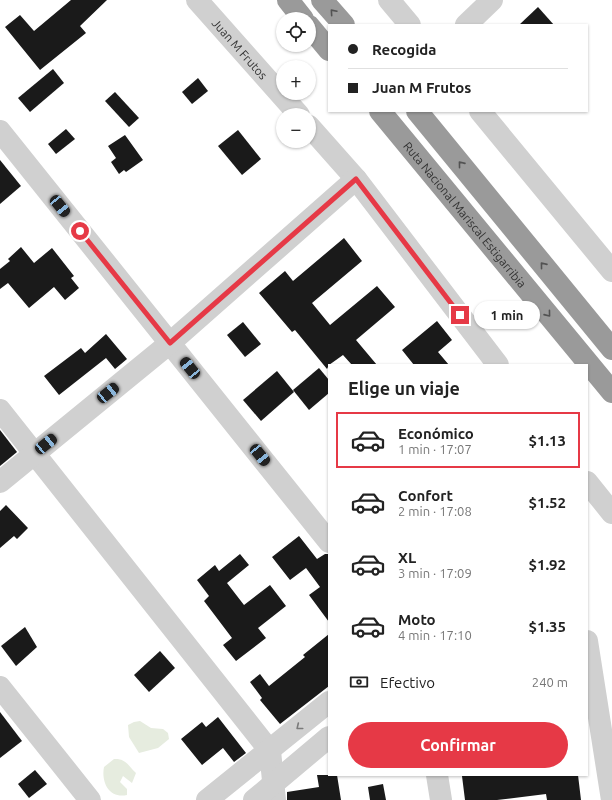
<!DOCTYPE html>
<html lang="es">
<meta charset="utf-8">
<style>
body{margin:0;font-family:Ubuntu,sans-serif;background:#f2f2f2;color:#222;height:100vh;display:flex;flex-direction:column;font-size:15px;white-space:nowrap}
*{box-sizing:border-box;margin:0}
p{font-size:13px;color:#767676}
.icon{flex:none;width:22px;height:22px;fill:none;stroke:currentColor;stroke-width:2;stroke-linecap:round;stroke-linejoin:round}
.map{position:relative;flex:1;overflow:hidden}
.details{position:absolute;left:328px;top:364px;width:260px;height:412px;display:flex;flex-direction:column;background:#fff;border-radius:0px;box-shadow:0 1px 3px #0004}
.details>*{flex:none}
.hud{position:absolute;left:328px;top:24px;width:260px;height:88px;border-radius:0px;box-shadow:0 1px 3px #0004;display:grid;align-content:center;height:88px;padding:0 20px;background:#fff}
.controls{position:absolute;left:276px;top:12px;display:grid;gap:8px}
.controls a{display:grid;place-items:center;width:40px;height:40px;border-radius:50%;background:#fff;box-shadow:0 1px 3px #0004;font-size:20px}
.end{position:absolute;width:18px;height:18px;margin:-9px;border:5px solid #e63946;background:#fff;box-shadow:0 0 0 2px #fff}
.from{border-radius:50%}
.bubble{position:absolute;height:28px;border-radius:14px;background:#fff;box-shadow:0 1px 3px #0004;font-size:13px;font-weight:700;line-height:28px;text-align:center}
.car{position:absolute;width:12px;height:24px;margin:-12px -6px;border-radius:5px;box-shadow:0 0 3px 1px #0007;background:linear-gradient(#222 24%,#8ab4d8 0 40%,#222 0 76%,#8ab4d8 0 86%,#222 0)}
.hud b{display:flex;align-items:center;gap:14px;height:38px;font-size:15px}
.hud b+b{border-top:1px solid #e0e0e0}
.hud i{width:10px;height:10px;background:#222}
ul{padding:0;list-style:none}
li{display:flex;align-items:center;gap:12px;height:56px;margin:0 8px 6px;padding:0 12px;border:2px solid transparent;border-radius:0px}
li div{flex:1}
li b{display:block;font-size:15px}
li em{font-style:normal;font-weight:700}
li.selected{border-color:#e63946}
li>.icon{width:36px;height:36px;stroke-width:1.5}
h2{padding:0 20px;font-size:18px;line-height:48px}
.pay{display:flex;align-items:center;gap:10px;height:44px;padding:0 20px;font-size:15px}
.pay p{margin-inline-start:auto}
.action{display:flex;gap:8px;margin-top:auto;padding:8px 20px}
.action a{flex:1;height:46px;border-radius:24px;background:#e63946;color:#fff;font-size:16px;font-weight:700;line-height:46px;text-align:center}
.map>svg:first-child{display:block}
.green{fill:#e6ecdf}
.building{fill:#1a1a1a}
.lines{fill:none;stroke-linecap:round;stroke-linejoin:round}
.minor{stroke:#d0d0d0;stroke-width:22}
.highway{stroke:#9a9a9a;stroke-width:22}
.oneway{stroke:#525252}
.oneway2{stroke:#7a7a7a}
.route{stroke:#e63946;stroke-width:5}
.labels{text-anchor:middle;dominant-baseline:central;stroke-width:4;stroke-linejoin:round;paint-order:stroke}
.street-label{font-size:12px;fill:#333;stroke:#fff}
</style>
<div class="map">
<svg width="612" height="800" viewBox="0 0 612 800">
<rect width="100%" height="100%" fill="#fff"/>
<g class="green">
<polygon points="140,721 151,728 163,729 168,733 169,739 158,748 139,753 129,737 128,725 134,722"/>
<path d="M114,759C126,758 128,766 136,773L132,783L123,776L120,782L127,789V795C109,799 101,782 104,767Z"/>
</g>
<g class="building">
<polygon points="71,0 107,0 80,26 86,33 40,70 5,27 20,15 34,31"/>
<polygon points="538,7 554,25 519,25"/>
<polygon points="53,69 64,83 30,112 18,98"/>
<polygon points="198,78 208,91 192,104 182,92"/>
<polygon points="115,92 139,118 129,127 105,101"/>
<polygon points="66,129 75,139 56,154 48,144"/>
<polygon points="238,130 261,159 242,175 218,146"/>
<polygon points="125,135 143,160 126,172 124,170 119,174 111,162 116,158 108,146"/>
<polygon points="0,160 21,186 0,204"/>
<polygon points="344,238 362,261 312,303 330,325 377,286 395,307 356,340 377,365 352,365 343,355 329,365 327,369 295,330 292,332 259,293 285,271 293,281"/>
<polygon points="21,247 34,263 52,248 74,276 71,278 79,288 65,300 54,287 29,308 8,283 0,289 0,269 10,261 8,259"/>
<polygon points="437,321 452,340 438,352 449,365 414,365 402,350"/>
<polygon points="243,322 261,344 245,357 227,335"/>
<polygon points="106,334 127,359 115,369 106,358 59,395 44,376 81,348 85,353"/>
<polygon points="319,368 329,380 329,393 309,410 293,390"/>
<polygon points="277,371 294,392 261,421 243,400"/>
<polygon points="0,430 17,452 0,466"/>
<polygon points="6,505 28,528 17,539 14,536 0,548 0,511"/>
<polygon points="299,536 317,559 325,554 329,554 329,622 309,595 320,587 306,568 290,580 272,557"/>
<polygon points="240,554 249,565 227,583 244,605 270,585 286,606 258,628 266,638 236,661 223,645 232,638 204,601 209,596 197,580 215,565 219,571"/>
<polygon points="25,627 37,647 16,666 1,646"/>
<polygon points="329,634 329,686 280,724 260,700 262,698 250,682 260,674 269,686 305,657 303,655"/>
<polygon points="160,651 175,668 149,692 134,675"/>
<polygon points="0,712 22,741 0,758"/>
<polygon points="218,717 246,753 234,762 223,748 202,765 181,739 202,722 206,727"/>
<polygon points="35,770 47,784 29,798 18,784"/>
<polygon points="317,775 337,775 341,800 287,800 287,792 319,787"/>
<polygon points="473,775 578,775 581,800 547,800 546,794 497,800 465,800 462,776"/>
<polygon points="383,784 386,800 370,800 368,787"/>
</g>
<g class="lines">
<g class="minor">
<path id="s1" d="M197,0L299,115"/>
<polyline points="389,0 410,25"/>
<polyline points="466,25 492,0"/>
<polyline points="480,111 612,271"/>
<polyline points="309,126 356,179 498,365"/>
<polyline points="0,131 329,542"/>
<polyline points="0,410 270,751 275,800"/>
<polyline points="0,482 170,343 356,179"/>
<polyline points="587,482 612,513"/>
<polyline points="587,641 612,800"/>
<polyline points="0,687 90,800"/>
<polyline points="437,775 441,800"/>
<polyline points="207,800 329,702"/>
<polyline points="254,800 329,737"/>
</g>
<g class="highway">
<polyline points="288,0 303,19"/>
<polyline points="322,0 344,25"/>
<polyline points="309,26 329,50"/>
<path id="s2" d="M380,111L612,392"/>
<polyline points="417,111 612,349"/>
</g>
</g>
<defs><path id="oneway-chevron" d="M-2-3.5L2.5 0L-2 3.5" fill="none" stroke-width="1.6" stroke-linecap="round" stroke-linejoin="round"/></defs>
<g class="oneway">
<use href="#oneway-chevron" transform="translate(333 12) rotate(-131)"/>
<use href="#oneway-chevron" transform="translate(461 164) rotate(-129)"/>
<use href="#oneway-chevron" transform="translate(543 265) rotate(-129)"/>
<use href="#oneway-chevron" transform="translate(548 314) rotate(51)"/>
</g>
<use class="oneway2" href="#oneway-chevron" transform="translate(299 727) rotate(141)"/>
<g class="lines">
<polyline class="route" points="80,231 170,343 356,179 460,315"/>
</g>
<g class="labels">
<g class="street-label">
<text stroke="none"><textPath href="#s1" startOffset="65">Juan M Frutos</textPath></text>
<text stroke="none"><textPath href="#s2" startOffset="134">Ruta Nacional Mariscal Estigarribia</textPath></text>
</g>
</g>
</svg>
<div class="controls">
<a><svg class="icon" aria-label="locate" viewBox="0 0 24 24"><circle cx="12" cy="12" r="6"/><path d="M12 2v4M12 18v4M2 12h4M18 12h4"/></svg></a>
<a>+</a>
<a>−</a>
</div>
<i class="end from" style="left:80px;top:231px"></i>
<i class="end" style="left:460px;top:315px"></i>
<div class="bubble" style="left:474px;top:301px;width:66px">1 min</div>
<i class="car" style="left:60px;top:206px;rotate:141deg"></i>
<i class="car" style="left:190px;top:368px;rotate:321deg"></i>
<i class="car" style="left:108px;top:393px;rotate:51deg"></i>
<i class="car" style="left:46px;top:444px;rotate:51deg"></i>
<i class="car" style="left:260px;top:455px;rotate:141deg"></i>
<div class="hud">
<b><i class="from"></i>Recogida</b>
<b><i></i>Juan M Frutos</b>
</div>
<section class="details">
<h2>Elige un viaje</h2>
<ul>
<li class="selected"><svg class="icon" aria-label="car" viewBox="0 0 24 24"><path d="M5 17H2v-5l4-1 3-4h7l3 4 3 1v5h-3M9 17h6M6 11h13"/><circle cx="7" cy="17" r="2"/><circle cx="17" cy="17" r="2"/></svg><div><b>Económico</b><p>1 min · 17:07</p></div><em>$1.13</em></li>
<li><svg class="icon" aria-label="car" viewBox="0 0 24 24"><path d="M5 17H2v-5l4-1 3-4h7l3 4 3 1v5h-3M9 17h6M6 11h13"/><circle cx="7" cy="17" r="2"/><circle cx="17" cy="17" r="2"/></svg><div><b>Confort</b><p>2 min · 17:08</p></div><em>$1.52</em></li>
<li><svg class="icon" aria-label="car" viewBox="0 0 24 24"><path d="M5 17H2v-5l4-1 3-4h7l3 4 3 1v5h-3M9 17h6M6 11h13"/><circle cx="7" cy="17" r="2"/><circle cx="17" cy="17" r="2"/></svg><div><b>XL</b><p>3 min · 17:09</p></div><em>$1.92</em></li>
<li><svg class="icon" aria-label="car" viewBox="0 0 24 24"><path d="M5 17H2v-5l4-1 3-4h7l3 4 3 1v5h-3M9 17h6M6 11h13"/><circle cx="7" cy="17" r="2"/><circle cx="17" cy="17" r="2"/></svg><div><b>Moto</b><p>4 min · 17:10</p></div><em>$1.35</em></li>
</ul>
<div class="pay"><svg class="icon" aria-label="cash" viewBox="0 0 24 24"><path d="M3 7h18v10H3z"/><circle cx="12" cy="12" r="2"/></svg>Efectivo<p>240 m</p></div>
<div class="action"><a>Confirmar</a></div>
</section>
</div>
